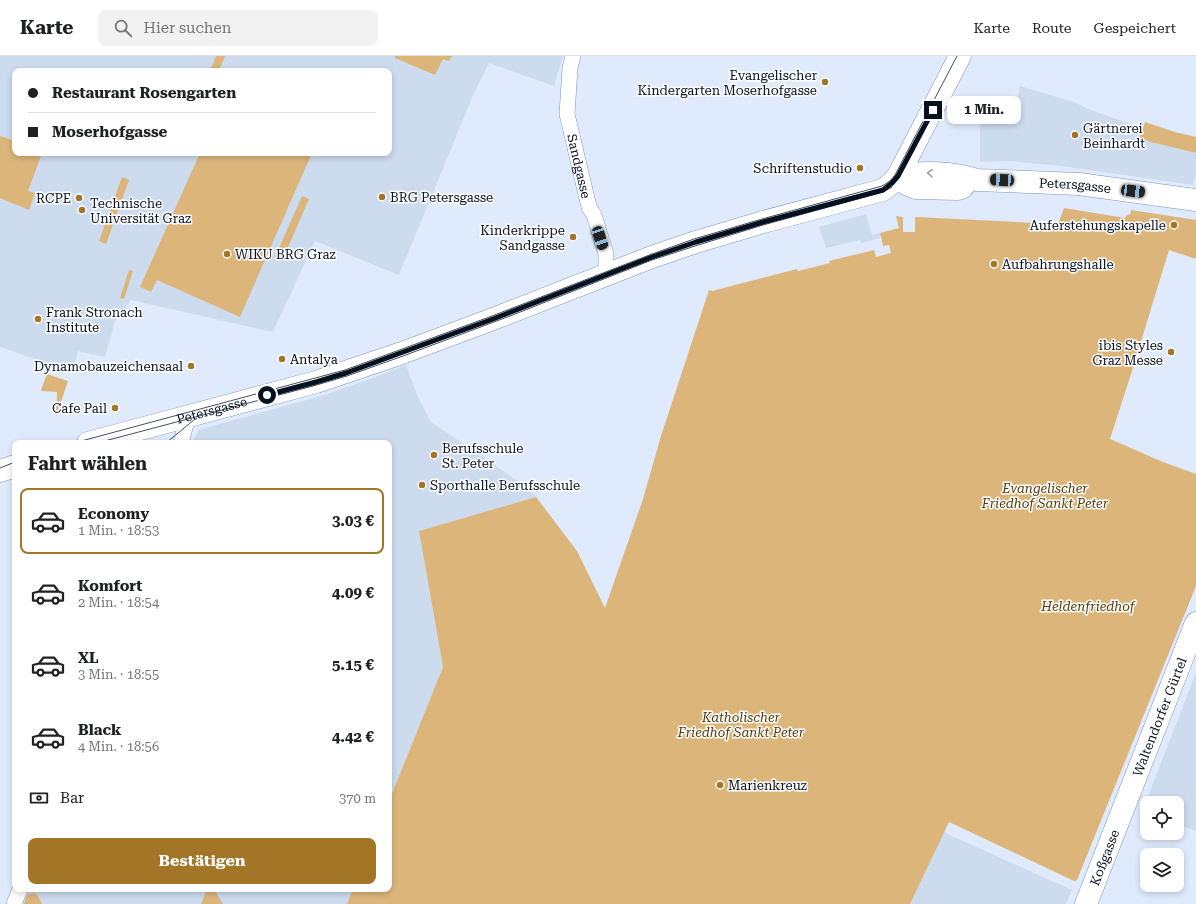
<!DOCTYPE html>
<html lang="de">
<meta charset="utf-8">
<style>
body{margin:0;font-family:"Roboto Serif",serif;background:#f2f2f2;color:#202124;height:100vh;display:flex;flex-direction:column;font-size:15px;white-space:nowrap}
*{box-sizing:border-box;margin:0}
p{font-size:13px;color:#757577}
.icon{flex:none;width:22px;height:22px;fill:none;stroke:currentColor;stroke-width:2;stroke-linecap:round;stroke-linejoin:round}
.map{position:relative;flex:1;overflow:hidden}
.side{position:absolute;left:12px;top:384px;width:380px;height:452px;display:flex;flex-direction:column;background:#fff;border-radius:8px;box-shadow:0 2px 6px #0003}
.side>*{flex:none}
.hud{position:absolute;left:12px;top:12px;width:380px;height:88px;border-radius:8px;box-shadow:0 2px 6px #0003;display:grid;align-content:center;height:88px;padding:0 16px;background:#fff}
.tools{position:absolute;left:1140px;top:740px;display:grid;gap:8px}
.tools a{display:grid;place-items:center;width:44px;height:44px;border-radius:8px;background:#fff;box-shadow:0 2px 6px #0003;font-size:20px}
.end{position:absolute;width:18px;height:18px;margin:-9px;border:5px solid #061120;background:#fff;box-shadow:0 0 0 2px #fff}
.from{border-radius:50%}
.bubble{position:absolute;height:28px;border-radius:8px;background:#fff;box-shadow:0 2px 6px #0003;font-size:13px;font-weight:700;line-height:28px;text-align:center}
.car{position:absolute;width:12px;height:24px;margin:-12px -6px;border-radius:5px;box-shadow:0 0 3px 1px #0007;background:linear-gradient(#222 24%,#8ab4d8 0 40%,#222 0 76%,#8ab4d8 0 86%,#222 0)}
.hud b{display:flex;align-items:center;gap:14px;height:38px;font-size:15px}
.hud b+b{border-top:1px solid #e0e0e0}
.hud i{width:10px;height:10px;background:#202124}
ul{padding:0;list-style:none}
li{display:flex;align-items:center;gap:12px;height:66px;margin:0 8px 6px;padding:0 8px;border:2px solid transparent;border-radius:8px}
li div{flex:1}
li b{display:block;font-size:15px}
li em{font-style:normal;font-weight:700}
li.active{border-color:#a27527}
li>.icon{width:36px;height:36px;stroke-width:1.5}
h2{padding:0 16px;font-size:18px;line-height:48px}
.pay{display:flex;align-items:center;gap:10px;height:44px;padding:0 16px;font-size:15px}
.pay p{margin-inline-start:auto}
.action{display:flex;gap:8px;margin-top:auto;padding:8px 16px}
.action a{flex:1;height:46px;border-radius:8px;background:#a27527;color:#fff;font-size:16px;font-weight:700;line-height:46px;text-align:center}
header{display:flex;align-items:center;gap:24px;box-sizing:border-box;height:56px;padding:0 20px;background:#fff;border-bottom:1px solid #e0e0e0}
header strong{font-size:19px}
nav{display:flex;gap:22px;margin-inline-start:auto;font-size:14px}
.search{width:280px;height:36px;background:#f2f2f2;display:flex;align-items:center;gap:10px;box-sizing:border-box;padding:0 14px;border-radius:8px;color:#757577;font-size:15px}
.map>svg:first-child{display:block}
.built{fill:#ccdbee;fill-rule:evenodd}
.green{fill:#dcb57b}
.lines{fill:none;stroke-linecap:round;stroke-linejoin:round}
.street-casing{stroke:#7996bf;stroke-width:16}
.secondary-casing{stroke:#7996bf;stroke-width:23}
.street{stroke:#fff;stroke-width:15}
.secondary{stroke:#fff;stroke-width:22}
.tram{stroke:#44505f;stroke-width:1}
.oneway{stroke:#9ba0a6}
.route{stroke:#061120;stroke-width:5}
.poi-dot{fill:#a27527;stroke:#fff;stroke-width:1.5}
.labels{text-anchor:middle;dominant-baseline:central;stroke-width:3;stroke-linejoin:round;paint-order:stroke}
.poi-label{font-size:13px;fill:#061120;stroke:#fff;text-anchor:start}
.street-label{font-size:13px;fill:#061120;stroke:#fff}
.park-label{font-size:13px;font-style:italic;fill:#553a07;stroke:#fff}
</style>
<header>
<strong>Karte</strong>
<div class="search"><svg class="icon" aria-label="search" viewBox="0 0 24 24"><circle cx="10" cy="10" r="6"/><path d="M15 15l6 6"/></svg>Hier suchen</div>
<nav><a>Karte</a><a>Route</a><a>Gespeichert</a></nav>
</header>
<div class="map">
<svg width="1196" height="848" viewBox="0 0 1196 848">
<rect width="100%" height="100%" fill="#dfebfd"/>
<g class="built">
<path d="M0,0H563L554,30L489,7L474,37L399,219L315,185L273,276L131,244L115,265L105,301L78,295L72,316L0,291ZM15,15H389V97H15Z"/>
<polygon points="1020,30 1074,46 1088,53 1136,70 1142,73 1139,82 1196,97 1196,117 1193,129 1061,110 1009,105 980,106 980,62 983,47 1015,52"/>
<polygon points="866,158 872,179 880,177 880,182 862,187 860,184 826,192 819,171"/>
<polygon points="406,309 417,339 431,366 518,425 527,430 536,441 419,475 443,611 389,745 389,387 193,387 198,374 321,340 359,327"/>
<polygon points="1196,617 1196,775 1177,768 1177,747 1147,747 1147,755 1143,753"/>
<polygon points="944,775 950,779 1072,834 1066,848 910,848"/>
<polygon points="29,833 353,833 347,848 23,848"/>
</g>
<g class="green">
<polygon points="216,0 225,0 219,15 210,15"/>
<polygon points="395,0 452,0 449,5 443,3 435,19 395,2"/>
<polygon points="1145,66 1175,76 1196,81 1196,97 1139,83"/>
<polygon points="0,80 15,85 15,97 42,97 28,135 35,137 29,154 0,142"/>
<polygon points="200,97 312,97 240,261 157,224 151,236 140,231"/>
<polygon points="122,121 129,124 106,188 99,185"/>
<polygon points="302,140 309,143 282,205 275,201"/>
<polygon points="1064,152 1125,162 1126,160 1130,158 1131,154 1196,164 1196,203 1169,194 1132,315 1110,383 1163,406 1196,418 1196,530 1077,824 1074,825 949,766 910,848 347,848 353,833 389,833 389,745 443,611 419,475 536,441 577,495 605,552 643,443 661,380 709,234 712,235 797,213 798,215 830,207 829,205 874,194 876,201 891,197 889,189 883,190 880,177 899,172 896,160 903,161 903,176 915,176 915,162 916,161 1058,168"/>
<polygon points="129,214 133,215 124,243 120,242"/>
<polygon points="47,318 68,325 56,361 57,336 42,335 41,334"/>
<polygon points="207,833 216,833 217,839 223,848 201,848"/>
<polygon points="34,837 38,840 42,848 24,848 27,839"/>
</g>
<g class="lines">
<defs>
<g id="street">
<path id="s1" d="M573,0L570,12L567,58L589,151L594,159L606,198V209L609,217"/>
<polyline points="181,387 188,360"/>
<polyline points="14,848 20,833"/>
</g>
<g id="secondary">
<path id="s2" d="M898,120C923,115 952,116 977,124L1079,128L1196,144"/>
<polyline points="898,120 906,128 916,132 958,133 963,131"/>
<path id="s3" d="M88,387L316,326L402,297L493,263L652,201L696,186L763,166L883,134L892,127L898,120L960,0"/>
<polyline points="0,415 15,410"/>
<path id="s4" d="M1086,848L1196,567"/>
</g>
</defs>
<use href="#street" class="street-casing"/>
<use href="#secondary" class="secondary-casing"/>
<use href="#street" class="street"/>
<use href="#secondary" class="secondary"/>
<g class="tram">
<polyline points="74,387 345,314 492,260 652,198 694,183 762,163 882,130 890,125 895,119 957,0"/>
<polyline points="97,387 313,330 347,320 403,300 510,260 652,204 695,190 763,169 883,136 892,131"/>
<polyline points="166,387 195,363"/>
<polyline points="0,412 15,406"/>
</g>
</g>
<defs><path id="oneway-chevron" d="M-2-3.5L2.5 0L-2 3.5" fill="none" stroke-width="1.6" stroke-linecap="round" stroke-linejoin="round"/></defs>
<use class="oneway" href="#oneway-chevron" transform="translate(930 117) rotate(-177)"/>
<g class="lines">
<polyline class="route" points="267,339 316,326 346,317 493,263 652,201 696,186 763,166 883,134 892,127 898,120 933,54"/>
</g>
<g class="poi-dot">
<circle cx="825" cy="26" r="4"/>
<circle cx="1075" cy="79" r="4"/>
<circle cx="860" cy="112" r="4"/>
<circle cx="382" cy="141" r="4"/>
<circle cx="79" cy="142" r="4"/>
<circle cx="82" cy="154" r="4"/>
<circle cx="1174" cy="169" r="4"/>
<circle cx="573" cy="181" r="4"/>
<circle cx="227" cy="198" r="4"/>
<circle cx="994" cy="208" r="4"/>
<circle cx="38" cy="263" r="4"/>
<circle cx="1171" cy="296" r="4"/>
<circle cx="282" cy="303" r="4"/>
<circle cx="191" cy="310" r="4"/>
<circle cx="115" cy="352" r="4"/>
<circle cx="434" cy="399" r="4"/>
<circle cx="422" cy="429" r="4"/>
<circle cx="720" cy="729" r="4"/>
</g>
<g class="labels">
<g class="poi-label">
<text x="817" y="19" text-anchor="end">Evangelischer<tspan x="817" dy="15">Kindergarten Moserhofgasse</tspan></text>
<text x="1083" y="72">Gärtnerei<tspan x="1083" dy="15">Beinhardt</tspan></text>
<text x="852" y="112" text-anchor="end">Schriftenstudio</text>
<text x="390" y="141">BRG Petersgasse</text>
<text x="71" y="142" text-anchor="end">RCPE</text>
<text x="90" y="147">Technische<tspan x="90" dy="15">Universität Graz</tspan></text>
<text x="1166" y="169" text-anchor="end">Auferstehungskapelle</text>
<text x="565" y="174" text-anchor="end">Kinderkrippe<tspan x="565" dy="15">Sandgasse</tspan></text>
<text x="235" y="198">WIKU BRG Graz</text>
<text x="1002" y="208">Aufbahrungshalle</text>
<text x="46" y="256">Frank Stronach<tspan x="46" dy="15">Institute</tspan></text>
<text x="1163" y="289" text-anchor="end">ibis Styles<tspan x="1163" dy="15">Graz Messe</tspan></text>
<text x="290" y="303">Antalya</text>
<text x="183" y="310" text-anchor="end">Dynamobauzeichensaal</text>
<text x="107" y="352" text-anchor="end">Cafe Pail</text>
<text x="442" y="392">Berufsschule<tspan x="442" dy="15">St. Peter</tspan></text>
<text x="430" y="429">Sporthalle Berufsschule</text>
<text x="728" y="729">Marienkreuz</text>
</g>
<g class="street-label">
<text stroke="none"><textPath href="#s1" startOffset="112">Sandgasse</textPath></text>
<text stroke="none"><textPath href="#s2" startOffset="178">Petersgasse</textPath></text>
<text stroke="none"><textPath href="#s3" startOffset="128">Petersgasse</textPath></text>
<text stroke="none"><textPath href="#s4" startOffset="201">Waltendorfer Gürtel</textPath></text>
<text stroke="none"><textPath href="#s4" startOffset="50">Koßgasse</textPath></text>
</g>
<g class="park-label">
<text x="1045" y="432">Evangelischer<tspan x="1045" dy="15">Friedhof Sankt Peter</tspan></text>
<text x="1088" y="550">Heldenfriedhof</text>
<text x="741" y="661">Katholischer<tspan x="741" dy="15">Friedhof Sankt Peter</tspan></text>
</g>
</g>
</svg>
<div class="tools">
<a><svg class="icon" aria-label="locate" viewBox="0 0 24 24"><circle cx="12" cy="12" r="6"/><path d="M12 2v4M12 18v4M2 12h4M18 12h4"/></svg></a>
<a><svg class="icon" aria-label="layers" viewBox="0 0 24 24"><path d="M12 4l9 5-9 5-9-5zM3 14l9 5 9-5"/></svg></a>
</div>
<i class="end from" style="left:267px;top:339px"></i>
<i class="end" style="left:933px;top:54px"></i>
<div class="bubble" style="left:947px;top:40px;width:74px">1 Min.</div>
<i class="car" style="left:1002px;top:124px;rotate:273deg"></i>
<i class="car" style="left:1133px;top:135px;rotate:97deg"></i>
<i class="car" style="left:600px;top:182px;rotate:162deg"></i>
<div class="hud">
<b><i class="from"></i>Restaurant Rosengarten</b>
<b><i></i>Moserhofgasse</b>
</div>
<section class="side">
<h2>Fahrt wählen</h2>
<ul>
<li class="active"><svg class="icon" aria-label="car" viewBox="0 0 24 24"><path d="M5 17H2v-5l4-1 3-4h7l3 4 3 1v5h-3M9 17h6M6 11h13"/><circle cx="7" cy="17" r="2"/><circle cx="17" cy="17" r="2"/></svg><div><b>Economy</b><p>1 Min. · 18:53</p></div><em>3.03 €</em></li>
<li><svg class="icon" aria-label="car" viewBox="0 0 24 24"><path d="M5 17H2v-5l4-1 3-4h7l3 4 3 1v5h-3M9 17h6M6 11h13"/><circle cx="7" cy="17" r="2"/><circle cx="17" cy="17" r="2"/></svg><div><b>Komfort</b><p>2 Min. · 18:54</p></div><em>4.09 €</em></li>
<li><svg class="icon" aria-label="car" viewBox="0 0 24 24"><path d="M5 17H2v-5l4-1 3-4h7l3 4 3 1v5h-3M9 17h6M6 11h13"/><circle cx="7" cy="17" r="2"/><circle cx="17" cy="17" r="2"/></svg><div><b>XL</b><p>3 Min. · 18:55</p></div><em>5.15 €</em></li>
<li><svg class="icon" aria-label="car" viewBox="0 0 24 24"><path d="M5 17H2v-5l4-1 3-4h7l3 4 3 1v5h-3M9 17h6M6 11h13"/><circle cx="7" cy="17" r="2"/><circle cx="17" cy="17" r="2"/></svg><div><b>Black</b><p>4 Min. · 18:56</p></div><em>4.42 €</em></li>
</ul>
<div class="pay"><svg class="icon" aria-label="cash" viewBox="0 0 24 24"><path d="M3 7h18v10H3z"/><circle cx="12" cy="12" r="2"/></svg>Bar<p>370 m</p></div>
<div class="action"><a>Bestätigen</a></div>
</section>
</div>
